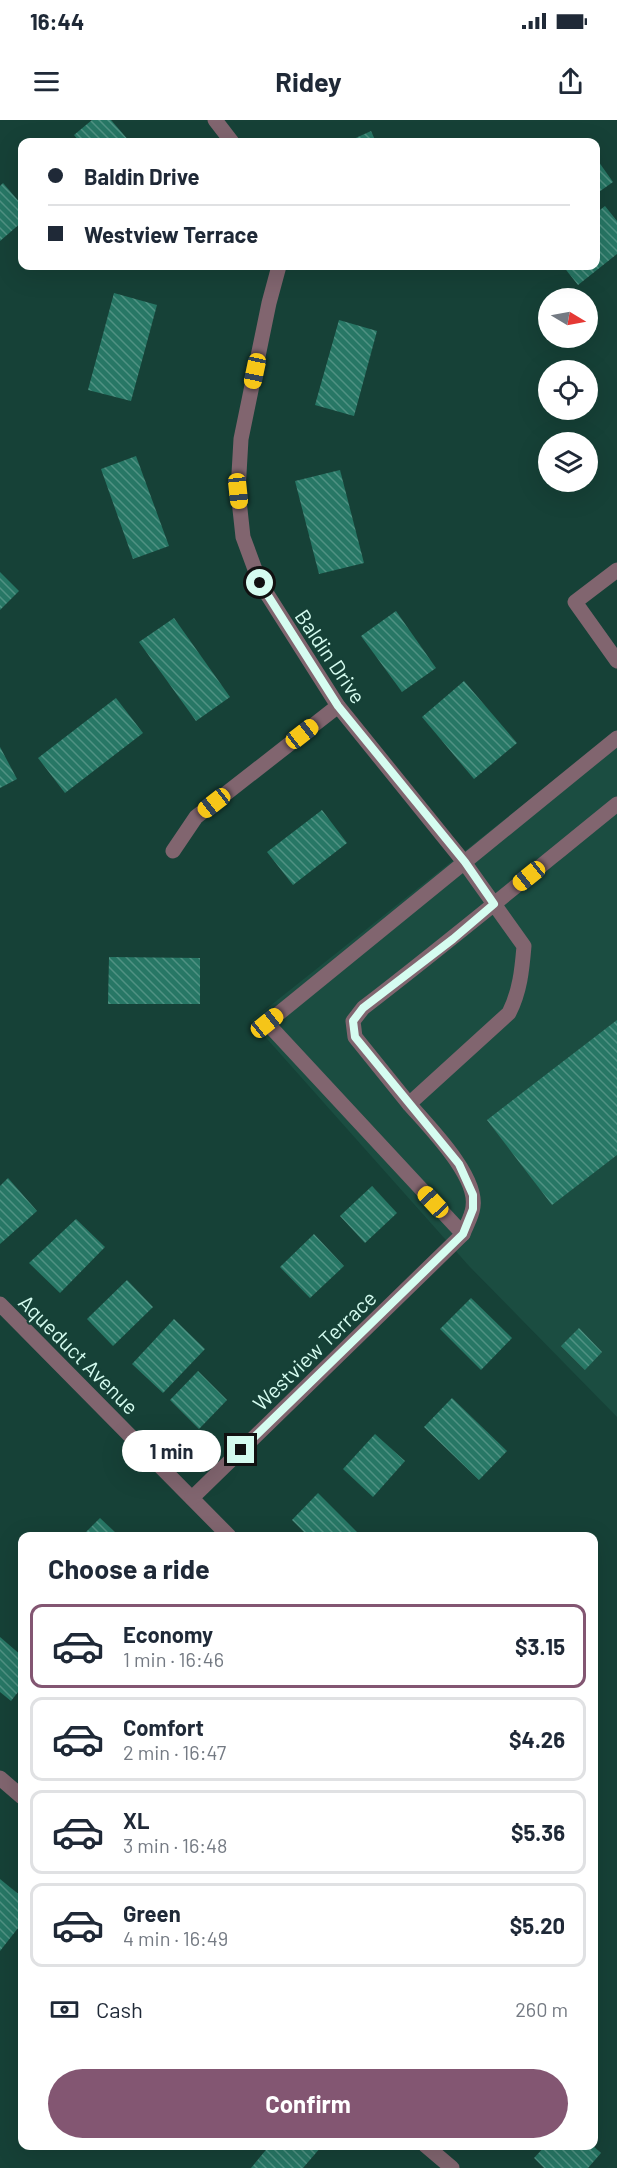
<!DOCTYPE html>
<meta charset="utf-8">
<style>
body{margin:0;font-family:Barlow,sans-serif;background:#f6f6f7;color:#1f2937;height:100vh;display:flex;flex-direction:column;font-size:22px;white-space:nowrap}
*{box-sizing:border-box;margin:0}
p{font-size:20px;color:#747a83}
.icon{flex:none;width:33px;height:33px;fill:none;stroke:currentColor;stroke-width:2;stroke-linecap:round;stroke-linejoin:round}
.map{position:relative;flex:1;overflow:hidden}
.side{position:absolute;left:18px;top:1412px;width:580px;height:618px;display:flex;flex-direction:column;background:#fff;border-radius:12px;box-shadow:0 6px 24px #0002}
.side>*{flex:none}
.guide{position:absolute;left:18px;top:18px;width:582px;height:132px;border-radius:12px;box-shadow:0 6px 24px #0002;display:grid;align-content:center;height:132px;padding:0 30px;background:#fff}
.needle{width:39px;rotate:100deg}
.buttons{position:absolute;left:538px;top:168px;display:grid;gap:12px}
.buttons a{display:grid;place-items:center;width:60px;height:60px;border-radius:50%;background:#fff;box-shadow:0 6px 24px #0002;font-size:30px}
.end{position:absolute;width:27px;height:27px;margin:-14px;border:8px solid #d5fcf0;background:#111;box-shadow:0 0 0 3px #111}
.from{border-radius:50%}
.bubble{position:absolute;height:42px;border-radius:21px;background:#fff;box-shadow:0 6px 24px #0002;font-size:20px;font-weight:700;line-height:42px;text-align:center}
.car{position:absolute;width:18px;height:36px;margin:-18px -9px;border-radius:8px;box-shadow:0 0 4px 2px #0007;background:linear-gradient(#f5c518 24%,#345 0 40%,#f5c518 0 76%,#345 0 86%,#f5c518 0)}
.guide b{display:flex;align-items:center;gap:21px;height:57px;font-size:22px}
.guide b+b{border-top:2px solid #e0e1e3}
.guide i{width:15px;height:15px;background:#1f2937}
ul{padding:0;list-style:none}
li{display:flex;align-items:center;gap:18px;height:84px;margin:0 12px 9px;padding:0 18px;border:3px solid #e0e1e3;border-radius:12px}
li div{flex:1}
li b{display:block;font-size:22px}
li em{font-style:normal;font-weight:700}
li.active{border-color:#835672}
li>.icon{width:54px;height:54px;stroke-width:1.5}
h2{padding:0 30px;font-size:27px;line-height:72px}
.pay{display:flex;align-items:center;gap:15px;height:66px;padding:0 30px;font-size:22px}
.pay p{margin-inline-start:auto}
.cta{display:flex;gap:12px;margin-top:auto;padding:12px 30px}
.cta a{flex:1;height:69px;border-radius:36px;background:#835672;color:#fff;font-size:24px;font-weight:700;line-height:69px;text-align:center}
.status{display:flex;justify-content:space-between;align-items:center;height:42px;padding:0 30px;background:#fff;direction:ltr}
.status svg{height:16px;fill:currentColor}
header{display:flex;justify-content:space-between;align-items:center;height:78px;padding:0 30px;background:#fff;font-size:27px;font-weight:700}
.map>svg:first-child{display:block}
.built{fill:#1b4d41}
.building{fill:url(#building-back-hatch)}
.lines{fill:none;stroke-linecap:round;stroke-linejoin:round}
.minor{stroke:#81656f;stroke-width:15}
.route{stroke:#d5fcf0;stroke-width:8}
.labels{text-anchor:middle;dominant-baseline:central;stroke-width:4.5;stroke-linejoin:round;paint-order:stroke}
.street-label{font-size:21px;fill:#d5fcf0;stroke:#164137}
</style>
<div class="status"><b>16:44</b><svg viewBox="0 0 49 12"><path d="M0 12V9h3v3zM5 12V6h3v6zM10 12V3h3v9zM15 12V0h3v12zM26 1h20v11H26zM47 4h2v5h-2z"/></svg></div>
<header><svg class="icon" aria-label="menu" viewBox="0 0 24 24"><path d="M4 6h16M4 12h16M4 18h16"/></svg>Ridey<svg class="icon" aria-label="share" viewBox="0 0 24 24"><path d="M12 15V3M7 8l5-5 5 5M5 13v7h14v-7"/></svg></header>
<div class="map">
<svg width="617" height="2048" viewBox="0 0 617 2048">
<defs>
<pattern id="building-back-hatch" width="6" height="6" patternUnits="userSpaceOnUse" patternTransform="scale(1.5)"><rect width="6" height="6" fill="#277765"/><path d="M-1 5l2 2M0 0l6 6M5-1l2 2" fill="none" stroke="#509283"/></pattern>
</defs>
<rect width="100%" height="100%" fill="#164137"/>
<polygon class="built" points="617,610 617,1297 469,1146 251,901"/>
<g class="building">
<polygon points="92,0 111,0 130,22 80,22 74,15"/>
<polygon points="371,11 376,22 347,22"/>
<polygon points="596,38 613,62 596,74"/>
<polygon points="3,63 22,85 22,102 0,121 0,66"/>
<polygon points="605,86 617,101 617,134 578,165 563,146 596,146 596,93"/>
<polygon points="114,173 157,185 131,281 88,270"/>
<polygon points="339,200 377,211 354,296 315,285"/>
<polygon points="136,336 169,426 133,439 101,349"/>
<polygon points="340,350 364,443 319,454 295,361"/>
<polygon points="0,452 19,471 0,490"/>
<polygon points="396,491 436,548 402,572 361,516"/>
<polygon points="174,498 230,577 196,601 139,522"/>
<polygon points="464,561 517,623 474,659 422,597"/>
<polygon points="116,578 143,613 65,673 38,638"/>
<polygon points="0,627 17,659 0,668"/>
<polygon points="322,690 347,723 293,765 267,732"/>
<polygon points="109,837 200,838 200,884 108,884"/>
<polygon points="617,900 617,1035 552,1085 487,1000"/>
<polygon points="8,1058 37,1091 0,1124 0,1066"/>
<polygon points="372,1066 397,1093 365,1123 340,1096"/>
<polygon points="76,1099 105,1127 60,1173 29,1143"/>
<polygon points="314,1114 344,1146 310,1178 280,1147"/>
<polygon points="127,1160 153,1187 113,1226 87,1199"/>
<polygon points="471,1178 512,1218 481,1250 440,1209"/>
<polygon points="174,1199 205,1229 163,1273 132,1244"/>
<polygon points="579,1208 602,1232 585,1250 561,1226"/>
<polygon points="198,1251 227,1280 199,1309 170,1280"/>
<polygon points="452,1278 507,1331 479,1360 424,1307"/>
<polygon points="375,1314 405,1341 373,1377 343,1349"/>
<polygon points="318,1373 361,1416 308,1416 292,1400"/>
<polygon points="100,1398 119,1416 82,1416"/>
<polygon points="0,1517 22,1536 22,1567 11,1581 0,1572"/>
<polygon points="0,1759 22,1777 22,1803 0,1831"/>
<polygon points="270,2025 318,2025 321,2027 303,2048 251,2048"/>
<polygon points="546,2025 592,2025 601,2033 588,2048 544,2048 534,2038"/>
</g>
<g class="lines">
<g class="minor">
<polyline points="215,0 232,22"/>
<path d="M279,146L269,183L241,319L238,371L243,417L260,463L338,586L464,742L524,826C522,850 520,871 509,893L409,984L355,917L353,901L363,888C449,822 533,752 617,684"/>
<polyline points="617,450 575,482 617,541"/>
<polyline points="173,731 196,697 338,586"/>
<path d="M409,984C429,1007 478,1056 473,1087C472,1096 466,1106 463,1114"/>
<polyline points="0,1184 229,1416"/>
<polyline points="192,1378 463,1114 267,903 617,618"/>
<polyline points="0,1658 22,1677"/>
<polyline points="425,2025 452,2048"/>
</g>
</g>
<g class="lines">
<polyline class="route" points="241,1330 463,1114 473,1089 473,1075 459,1044 355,917 353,901 363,888 453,819 494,784 465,742 338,586 260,463"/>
</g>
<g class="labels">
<g class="street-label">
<text transform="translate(331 536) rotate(56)">Baldin Drive</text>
<text transform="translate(314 1230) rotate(-44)">Westview Terrace</text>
<text transform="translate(79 1234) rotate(45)">Aqueduct Avenue</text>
</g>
</g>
</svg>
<div class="buttons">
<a><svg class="needle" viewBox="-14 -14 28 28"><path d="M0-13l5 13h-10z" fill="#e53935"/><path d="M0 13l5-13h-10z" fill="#747a83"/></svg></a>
<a><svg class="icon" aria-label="locate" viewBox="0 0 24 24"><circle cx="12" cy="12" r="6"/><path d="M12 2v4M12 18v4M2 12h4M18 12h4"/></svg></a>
<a><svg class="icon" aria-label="layers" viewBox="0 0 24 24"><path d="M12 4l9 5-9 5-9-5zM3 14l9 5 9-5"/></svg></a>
</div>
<i class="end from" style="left:260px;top:463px"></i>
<i class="end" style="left:241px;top:1330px"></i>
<div class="bubble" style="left:122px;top:1310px;width:99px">1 min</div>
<i class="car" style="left:255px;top:251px;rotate:192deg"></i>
<i class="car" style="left:238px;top:371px;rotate:174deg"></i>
<i class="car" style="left:302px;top:614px;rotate:52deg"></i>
<i class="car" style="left:214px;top:683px;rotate:232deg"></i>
<i class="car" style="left:529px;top:756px;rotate:231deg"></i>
<i class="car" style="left:267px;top:903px;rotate:51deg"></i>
<i class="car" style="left:433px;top:1082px;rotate:317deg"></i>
<div class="guide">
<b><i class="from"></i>Baldin Drive</b>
<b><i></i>Westview Terrace</b>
</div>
<section class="side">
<h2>Choose a ride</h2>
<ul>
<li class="active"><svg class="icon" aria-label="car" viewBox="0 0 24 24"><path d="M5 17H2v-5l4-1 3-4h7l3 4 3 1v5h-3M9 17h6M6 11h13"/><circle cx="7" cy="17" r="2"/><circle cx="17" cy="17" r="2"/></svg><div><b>Economy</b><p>1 min · 16:46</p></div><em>$3.15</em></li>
<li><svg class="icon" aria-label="car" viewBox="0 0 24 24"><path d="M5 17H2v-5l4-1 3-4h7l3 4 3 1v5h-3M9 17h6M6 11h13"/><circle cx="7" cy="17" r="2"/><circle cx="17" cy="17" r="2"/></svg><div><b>Comfort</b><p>2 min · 16:47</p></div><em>$4.26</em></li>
<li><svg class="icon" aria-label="car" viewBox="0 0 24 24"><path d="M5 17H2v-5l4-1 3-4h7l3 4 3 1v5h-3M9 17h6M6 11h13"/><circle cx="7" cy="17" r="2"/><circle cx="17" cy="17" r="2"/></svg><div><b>XL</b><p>3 min · 16:48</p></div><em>$5.36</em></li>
<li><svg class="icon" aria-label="car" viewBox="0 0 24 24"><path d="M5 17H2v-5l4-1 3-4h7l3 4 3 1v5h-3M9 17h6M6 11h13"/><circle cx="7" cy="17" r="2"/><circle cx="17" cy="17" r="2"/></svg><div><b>Green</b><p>4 min · 16:49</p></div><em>$5.20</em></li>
</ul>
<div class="pay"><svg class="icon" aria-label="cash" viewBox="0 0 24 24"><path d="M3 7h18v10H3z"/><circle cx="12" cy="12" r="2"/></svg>Cash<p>260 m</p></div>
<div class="cta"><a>Confirm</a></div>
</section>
</div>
